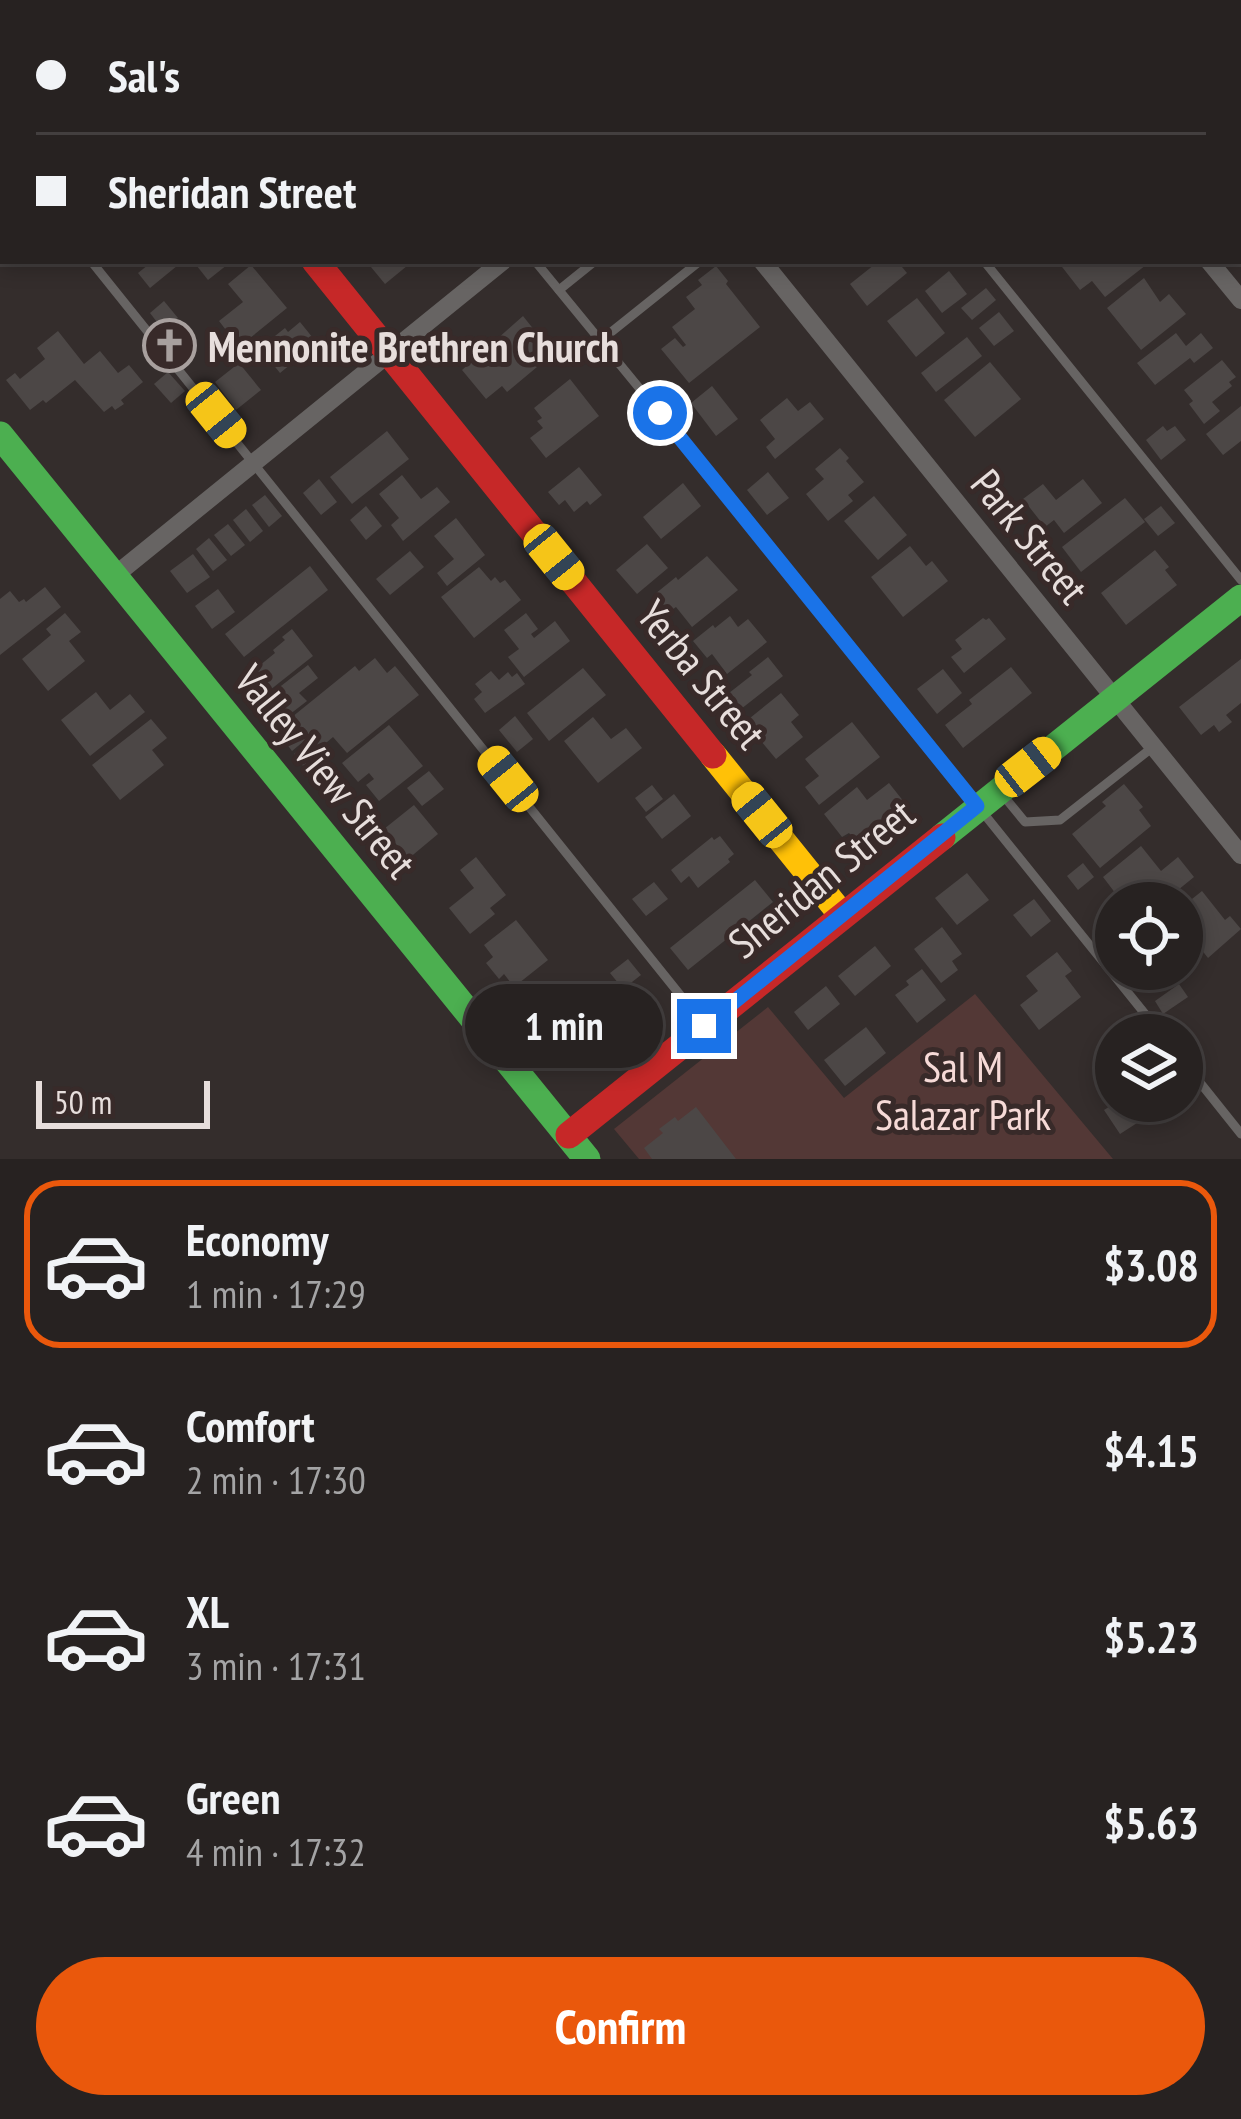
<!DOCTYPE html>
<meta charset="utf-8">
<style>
body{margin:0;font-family:"PT Sans Narrow",sans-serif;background:#2f2a2a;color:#f1f3f6;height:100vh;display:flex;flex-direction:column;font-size:45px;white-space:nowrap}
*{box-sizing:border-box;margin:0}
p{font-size:39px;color:#a4a4a5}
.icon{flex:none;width:66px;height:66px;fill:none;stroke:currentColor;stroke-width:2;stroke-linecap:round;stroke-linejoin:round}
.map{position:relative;height:1159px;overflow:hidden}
.details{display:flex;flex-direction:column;background:#272221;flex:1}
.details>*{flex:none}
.hud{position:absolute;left:0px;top:0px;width:1242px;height:264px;box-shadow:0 6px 18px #0003,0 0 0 3px #433f3f;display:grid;align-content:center;height:264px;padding:0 36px;background:#272221}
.fabs{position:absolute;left:1095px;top:882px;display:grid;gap:24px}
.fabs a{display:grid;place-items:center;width:108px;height:108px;border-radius:50%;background:#272221;box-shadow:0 6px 18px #0003,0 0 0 3px #433f3f;font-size:60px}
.scale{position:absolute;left:36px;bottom:30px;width:174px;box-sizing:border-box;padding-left:12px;border:6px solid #e7dedc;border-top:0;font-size:33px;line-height:42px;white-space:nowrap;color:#e7dedc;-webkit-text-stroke:9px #382a29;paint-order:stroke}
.end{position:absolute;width:54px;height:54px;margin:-27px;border:15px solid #1a73e8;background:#fff;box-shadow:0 0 0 6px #fff}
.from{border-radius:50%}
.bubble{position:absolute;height:84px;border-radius:42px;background:#272221;box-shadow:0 6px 18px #0003,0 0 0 3px #433f3f;font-size:39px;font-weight:600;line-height:84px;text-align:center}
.car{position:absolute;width:36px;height:72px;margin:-36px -18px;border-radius:15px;box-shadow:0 0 9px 3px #0007;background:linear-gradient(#f5c518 24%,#345 0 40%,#f5c518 0 76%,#345 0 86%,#f5c518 0)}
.hud b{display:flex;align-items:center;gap:42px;height:114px;font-size:45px}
.hud b+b{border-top:3px solid #433f3f}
.hud i{width:30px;height:30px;background:#f1f3f6}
ul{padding:21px 0 0;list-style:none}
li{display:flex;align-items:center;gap:36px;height:168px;margin:0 24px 18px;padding:0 12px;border:6px solid transparent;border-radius:36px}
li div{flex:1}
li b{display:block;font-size:45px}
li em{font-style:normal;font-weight:600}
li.selected{border-color:#ea580c}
li>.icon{width:108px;height:108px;stroke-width:1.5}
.cta{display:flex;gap:24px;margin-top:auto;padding:24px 36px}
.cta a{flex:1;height:138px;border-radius:72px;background:#ea580c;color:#fff;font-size:48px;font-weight:600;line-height:138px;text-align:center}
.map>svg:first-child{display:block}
.green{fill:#533836}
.building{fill:#4c4746}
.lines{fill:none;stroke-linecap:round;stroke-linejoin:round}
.lane{stroke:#676463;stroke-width:9}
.street{stroke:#676463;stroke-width:18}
.fast{stroke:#4caf50;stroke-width:27}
.slow{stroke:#ffc107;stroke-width:27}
.jam{stroke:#c62828;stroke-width:27}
.route{stroke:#1a73e8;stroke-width:15}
.labels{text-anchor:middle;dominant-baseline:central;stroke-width:10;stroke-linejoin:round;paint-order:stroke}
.poi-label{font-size:42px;font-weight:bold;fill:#e7dedc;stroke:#382a29;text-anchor:start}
.street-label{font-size:42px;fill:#e7dedc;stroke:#382a29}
.park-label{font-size:42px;fill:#f6dad7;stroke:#382a29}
</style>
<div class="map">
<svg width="1241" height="1159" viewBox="0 0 1241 1159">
<rect width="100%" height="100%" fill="#342d2c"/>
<polygon class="green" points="975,994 1113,1159 639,1159 614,1129 768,1007 844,1098"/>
<g class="building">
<polygon points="153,261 183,261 150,288 138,273"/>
<polygon points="193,261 232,261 208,280"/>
<polygon points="366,261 413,261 385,284"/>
<polygon points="879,261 897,261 907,273 867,306 850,284"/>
<polygon points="1061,261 1143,261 1146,265 1105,297 1092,281 1080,290 1059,263"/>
<polygon points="251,265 287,308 239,347 219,321 243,302 228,284"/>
<polygon points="716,266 728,281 726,284 760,327 689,383 661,349 675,338 683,347 686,345 672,327 695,309 686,297 702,285 698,280"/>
<polygon points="949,271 967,294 942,313 925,291"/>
<polygon points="1144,278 1160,302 1169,294 1186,314 1141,350 1107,308"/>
<polygon points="986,288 996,300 972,320 961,308"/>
<polygon points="917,298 945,333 916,357 887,321"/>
<polygon points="164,301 178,318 163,330 150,313"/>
<polygon points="999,312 1014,331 994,346 979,328"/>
<polygon points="523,316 551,351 535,364 537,367 507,392 502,386 486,399 462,370"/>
<polygon points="300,322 317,343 280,373 260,348 285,328 288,332"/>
<polygon points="58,331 84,364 100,351 118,373 129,365 143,382 121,400 124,404 115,410 112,406 104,412 75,380 46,403 43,400 30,410 6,380 15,373 20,379 45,359 37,348"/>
<polygon points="1176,333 1186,346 1201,333 1213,348 1194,363 1190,358 1155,385 1137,363"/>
<polygon points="967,337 982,356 936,392 921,373"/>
<polygon points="1222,360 1236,377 1229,382 1232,386 1212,402 1220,411 1204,424 1189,404 1193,401 1184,390"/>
<polygon points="990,362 1021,399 975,437 944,400"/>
<polygon points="239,363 261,390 236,410 215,382"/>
<polygon points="168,372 185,391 171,403 154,384"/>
<polygon points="570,379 599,416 546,458 530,438 543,428 537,421 542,418 534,408"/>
<polygon points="712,386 738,419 716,436 691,403"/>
<polygon points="787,398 798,411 810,402 824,419 775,459 766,447 775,439 760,420"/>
<polygon points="1241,406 1241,441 1223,455 1206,434"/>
<polygon points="1163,426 1167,431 1175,426 1186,440 1161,460 1146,440"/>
<polygon points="387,431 409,459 352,504 330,477"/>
<polygon points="840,448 849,458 846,461 864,482 848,495 853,501 828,521 806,494 824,479 815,469"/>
<polygon points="579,467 602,495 590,505 587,501 574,512 565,500 559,505 548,492"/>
<polygon points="768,472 789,498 767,515 747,490"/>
<polygon points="402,475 421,499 437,487 450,502 403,541 391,525 399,518 379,494"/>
<polygon points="319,479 337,502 321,515 303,493"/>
<polygon points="1083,479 1102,503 1064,533 1054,520 1045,527 1023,499 1043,484 1056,500"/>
<polygon points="683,483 701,506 661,539 643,517"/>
<polygon points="265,495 282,516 269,527 252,505"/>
<polygon points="874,496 907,535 878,560 844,521"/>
<polygon points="1125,498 1145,522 1081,572 1062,547"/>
<polygon points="366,506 382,526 366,540 350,520"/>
<polygon points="1161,506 1175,523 1158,536 1144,519"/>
<polygon points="246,509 263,531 250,542 233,520"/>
<polygon points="456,518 485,555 447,586 437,573 454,559 434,536"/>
<polygon points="228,524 245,545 231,556 214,535"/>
<polygon points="209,538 227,560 213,571 196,549"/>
<polygon points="647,544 668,568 637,594 616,570"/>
<polygon points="910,546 926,566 932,561 948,581 903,617 871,577"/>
<polygon points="1155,550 1169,567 1165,570 1177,585 1126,625 1101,593"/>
<polygon points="410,551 424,567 390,595 376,579"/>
<polygon points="193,554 210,577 187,593 170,571"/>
<polygon points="707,556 738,590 692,627 676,607 669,612 655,594 676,577 678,580"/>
<polygon points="310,566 328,590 244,657 225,634"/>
<polygon points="479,567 491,581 495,577 500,583 505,580 521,600 474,638 441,597"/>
<polygon points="45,587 61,607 0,655 0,599 10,591 19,602 24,599 26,602"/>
<polygon points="218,589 235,612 212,629 195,606"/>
<polygon points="65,613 81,632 69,641 85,661 48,691 22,659 51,635 46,629"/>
<polygon points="526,613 538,629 531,634 534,638 555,621 570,641 524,677 508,657 519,649 504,630"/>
<polygon points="730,616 738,627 748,619 767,642 727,674 712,654 707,658 693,641 713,625 715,628"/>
<polygon points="983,618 986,620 989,618 1006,639 964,673 951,657 962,649 955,640"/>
<polygon points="292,629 313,656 265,694 249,674 275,653 273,650 285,640 282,637"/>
<polygon points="768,657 783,676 741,709 729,693 752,675 749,672"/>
<polygon points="375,658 387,673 395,666 419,695 347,753 333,737 320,748 310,736 292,751 276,730 355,666 359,671"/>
<polygon points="1241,659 1241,703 1226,715 1232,722 1219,732 1214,725 1201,735 1179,707"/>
<polygon points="308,665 318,678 299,693 307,701 285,718 268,696"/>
<polygon points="1011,667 1032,693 963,748 945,725 972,704 969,700"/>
<polygon points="583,668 606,695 549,741 527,713"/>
<polygon points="943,669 962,693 937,714 917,689"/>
<polygon points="491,671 499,680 508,672 512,677 517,673 525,684 485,713 474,699 482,692 475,684"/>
<polygon points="96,692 110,710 130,694 145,712 90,756 61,720"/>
<polygon points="781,693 799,715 791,722 803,737 776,759 745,722"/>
<polygon points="515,716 533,739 517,752 499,730"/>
<polygon points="593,717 611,739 626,728 642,748 598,783 564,741"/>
<polygon points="151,719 167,738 152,750 164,765 120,800 92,765"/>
<polygon points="852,722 880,757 819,805 805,787 819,776 805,759"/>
<polygon points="389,725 423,766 379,801 366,785 374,779 369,773 358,782 342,763"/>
<polygon points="310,741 329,766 313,779 294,754"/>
<polygon points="429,771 444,789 422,806 407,788"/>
<polygon points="889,783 908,807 860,846 849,833 842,837 824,814 857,787 867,800"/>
<polygon points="1124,784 1143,807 1139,810 1151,826 1100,868 1072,834 1106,806 1102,802"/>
<polygon points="652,785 663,799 646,812 635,798"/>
<polygon points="674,794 691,816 662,839 645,817"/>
<polygon points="414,805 438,834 408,859 384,829"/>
<polygon points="720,836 734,854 728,859 730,862 698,888 689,876 681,883 671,870 712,837 714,840"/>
<polygon points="1141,846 1161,871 1178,857 1194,877 1162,903 1135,903 1123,888 1116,894 1103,877"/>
<polygon points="476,857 506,895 490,908 495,914 470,934 449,908 474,888 460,870"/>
<polygon points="1083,863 1094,877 1078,890 1067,876"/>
<polygon points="967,873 989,900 957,925 935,898"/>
<polygon points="755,880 773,902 688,970 670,948"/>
<polygon points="654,882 668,899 646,916 632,899"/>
<polygon points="1202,891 1225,920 1230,916 1241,929 1208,958 1182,925 1182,907"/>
<polygon points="1034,899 1051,921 1031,937 1013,915"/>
<polygon points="516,920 548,960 514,987 504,974 499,979 486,963 493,957 484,945"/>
<polygon points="942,927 962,954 952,961 958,970 941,983 914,949"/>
<polygon points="875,946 891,966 855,996 838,976"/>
<polygon points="1057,952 1072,971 1065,976 1081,997 1039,1030 1020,1005 1038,991 1026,976"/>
<polygon points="628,959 641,975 623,989 610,973"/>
<polygon points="922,969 946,1000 917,1023 895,995 909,985 906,981"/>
<polygon points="1179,984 1188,997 1163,1014 1155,1001"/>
<polygon points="826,986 840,1004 808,1030 794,1012"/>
<polygon points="598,1000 618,1025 577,1059 559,1037 555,1040 539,1020 559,1003 574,1020"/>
<polygon points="1134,1022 1145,1035 1116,1035 1116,1059 1102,1070 1095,1060 1106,1042"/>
<polygon points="866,1027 886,1053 845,1086 824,1060"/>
<polygon points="1118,1101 1162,1101 1165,1105 1120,1134 1104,1110"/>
<polygon points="696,1107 736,1159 652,1159 644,1148 663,1133 659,1129 675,1117 678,1121"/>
</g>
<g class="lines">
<g class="lane">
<polyline points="324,0 326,3"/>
<polyline points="775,0 778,3"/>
<polyline points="1224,0 1226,3"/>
<polyline points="1239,19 1241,22"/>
<polyline points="0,148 3,152"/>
<polyline points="91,261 701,1021"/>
<polyline points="535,261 745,517 1162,1035"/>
<polyline points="984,261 1241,580"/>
<polyline points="559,290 595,261"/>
<polyline points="600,341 700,261"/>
<polyline points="1002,794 1025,822 1060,820 1153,747"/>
<polyline points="1182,1060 1241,1134"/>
</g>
<g class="street">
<polyline points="106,0 108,3"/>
<polyline points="550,0 553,3"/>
<polyline points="998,0 1001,3"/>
<polyline points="216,3 220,0"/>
<polyline points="821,3 825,0"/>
<polyline points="0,177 3,174"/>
<polyline points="762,261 1241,855"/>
<polyline points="1209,261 1241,300"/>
<polyline points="113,577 503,261"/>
</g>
<g class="fast">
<polyline points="0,435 587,1159"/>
<polyline points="942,837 1241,598"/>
</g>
<polyline class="slow" points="713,755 842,915"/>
<g class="jam">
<polyline points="315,261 713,755"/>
<polyline points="569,1135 942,837"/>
</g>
</g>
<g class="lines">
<polyline class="route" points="660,413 977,806 704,1026"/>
</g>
<defs>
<symbol id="church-ring" viewBox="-11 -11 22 22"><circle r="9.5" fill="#382a29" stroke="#a8a09e" stroke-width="1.5"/><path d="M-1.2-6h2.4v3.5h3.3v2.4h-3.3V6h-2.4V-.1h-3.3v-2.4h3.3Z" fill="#a8a09e"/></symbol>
</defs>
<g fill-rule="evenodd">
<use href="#church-ring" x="140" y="316" width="59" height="59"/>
</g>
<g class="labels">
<g class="poi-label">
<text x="208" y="346">Mennonite Brethren Church</text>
</g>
<g class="street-label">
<text transform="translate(1030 536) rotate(51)">Park Street</text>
<text transform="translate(702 674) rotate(51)">Yerba Street</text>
<text transform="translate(326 771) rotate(51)">Valley View Street</text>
<text transform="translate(821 878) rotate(-39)">Sheridan Street</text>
</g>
<g class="park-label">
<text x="963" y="1066">Sal M<tspan x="963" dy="48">Salazar Park</tspan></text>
</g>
</g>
</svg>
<div class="fabs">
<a><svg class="icon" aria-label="locate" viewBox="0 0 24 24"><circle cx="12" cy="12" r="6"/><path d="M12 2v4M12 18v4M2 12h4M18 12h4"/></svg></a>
<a><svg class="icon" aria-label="layers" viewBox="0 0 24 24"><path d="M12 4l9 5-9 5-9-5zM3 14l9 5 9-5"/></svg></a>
</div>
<div class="scale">50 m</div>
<i class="end from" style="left:660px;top:413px"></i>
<i class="end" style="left:704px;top:1026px"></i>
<div class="bubble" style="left:465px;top:984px;width:198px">1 min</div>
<i class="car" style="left:216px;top:415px;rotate:141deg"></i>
<i class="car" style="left:554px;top:557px;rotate:141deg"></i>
<i class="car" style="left:1028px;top:767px;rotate:52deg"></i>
<i class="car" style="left:508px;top:779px;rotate:321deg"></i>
<i class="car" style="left:762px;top:815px;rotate:321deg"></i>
<div class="hud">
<b><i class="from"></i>Sal's</b>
<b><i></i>Sheridan Street</b>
</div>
</div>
<section class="details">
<ul>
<li class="selected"><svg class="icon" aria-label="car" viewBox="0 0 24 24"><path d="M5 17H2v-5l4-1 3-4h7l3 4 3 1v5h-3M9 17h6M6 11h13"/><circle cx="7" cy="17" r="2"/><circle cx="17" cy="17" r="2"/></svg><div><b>Economy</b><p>1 min · 17:29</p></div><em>$3.08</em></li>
<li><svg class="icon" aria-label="car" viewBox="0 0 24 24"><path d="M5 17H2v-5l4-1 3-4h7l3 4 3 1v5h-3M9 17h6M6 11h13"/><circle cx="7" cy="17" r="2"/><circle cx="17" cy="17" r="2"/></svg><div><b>Comfort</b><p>2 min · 17:30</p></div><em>$4.15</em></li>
<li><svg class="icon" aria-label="car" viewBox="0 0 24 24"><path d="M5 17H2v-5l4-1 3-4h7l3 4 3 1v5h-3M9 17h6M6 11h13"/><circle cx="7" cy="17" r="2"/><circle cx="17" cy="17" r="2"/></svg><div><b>XL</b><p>3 min · 17:31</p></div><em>$5.23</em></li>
<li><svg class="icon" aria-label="car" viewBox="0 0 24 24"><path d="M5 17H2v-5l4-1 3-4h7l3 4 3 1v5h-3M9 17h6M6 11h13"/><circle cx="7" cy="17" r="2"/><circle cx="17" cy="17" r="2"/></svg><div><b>Green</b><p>4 min · 17:32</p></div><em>$5.63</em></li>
</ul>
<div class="cta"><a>Confirm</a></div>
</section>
